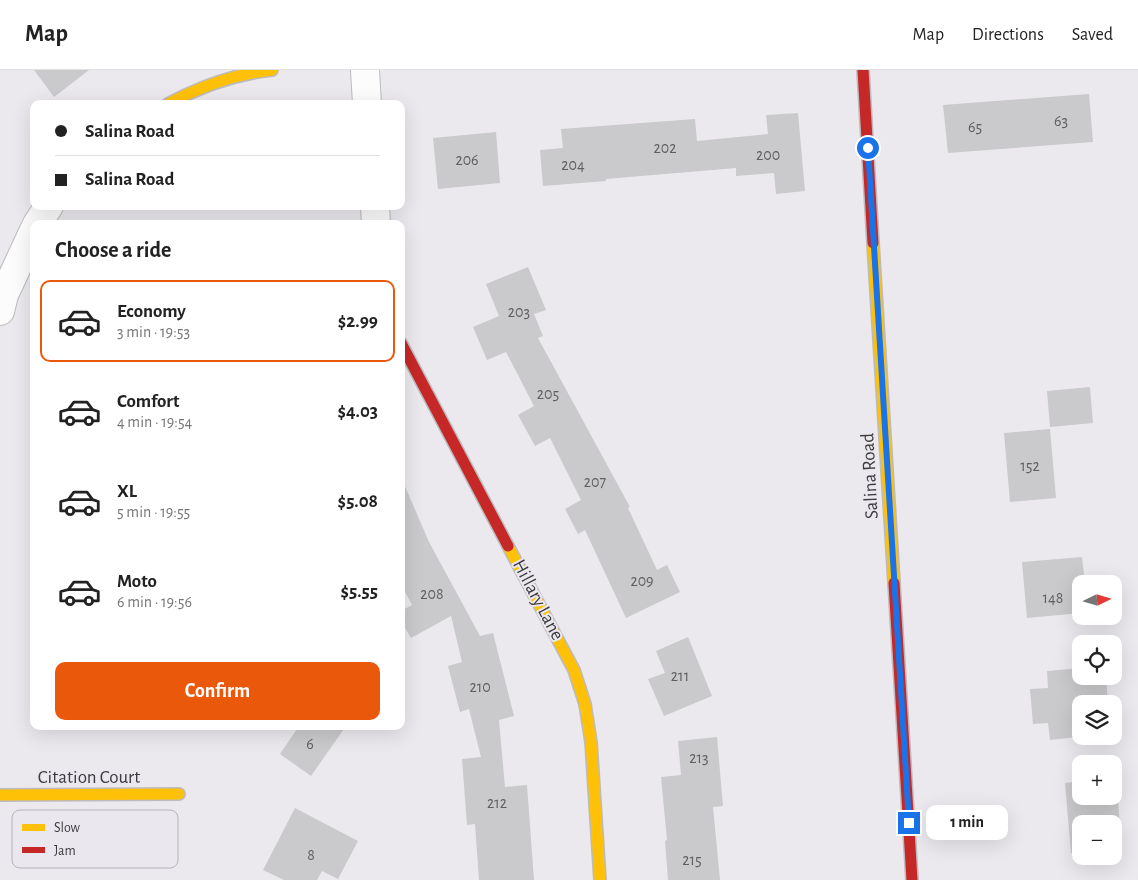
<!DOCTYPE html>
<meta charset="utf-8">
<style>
body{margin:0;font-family:"Alegreya Sans",sans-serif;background:#f2f2f2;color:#222;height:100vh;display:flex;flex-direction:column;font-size:19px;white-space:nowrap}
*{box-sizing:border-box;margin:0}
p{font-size:16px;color:#767676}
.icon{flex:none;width:28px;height:28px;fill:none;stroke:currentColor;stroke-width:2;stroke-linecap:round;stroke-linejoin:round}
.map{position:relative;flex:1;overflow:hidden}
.sheet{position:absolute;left:30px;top:150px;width:375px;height:510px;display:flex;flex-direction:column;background:#fff;border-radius:10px;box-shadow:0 5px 20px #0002}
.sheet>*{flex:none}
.guide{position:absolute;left:30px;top:30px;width:375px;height:110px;border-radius:10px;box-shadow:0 5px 20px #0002;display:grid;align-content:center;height:110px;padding:0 25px;background:#fff}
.needle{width:32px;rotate:85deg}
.fabs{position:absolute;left:1072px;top:505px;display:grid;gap:10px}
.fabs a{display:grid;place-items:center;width:50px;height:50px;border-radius:10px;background:#fff;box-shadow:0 5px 20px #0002;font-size:25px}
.end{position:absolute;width:22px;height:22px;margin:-11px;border:6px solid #1a73e8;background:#fff;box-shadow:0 0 0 2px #fff}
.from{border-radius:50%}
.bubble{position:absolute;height:35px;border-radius:10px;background:#fff;box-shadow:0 5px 20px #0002;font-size:16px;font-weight:700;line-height:35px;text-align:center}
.guide b{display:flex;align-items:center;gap:18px;height:48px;font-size:19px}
.guide b+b{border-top:1px solid #e0e0e0}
.guide i{width:12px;height:12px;background:#222}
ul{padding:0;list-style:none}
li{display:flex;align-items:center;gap:15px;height:82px;margin:0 10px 8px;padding:0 15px;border:2px solid transparent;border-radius:10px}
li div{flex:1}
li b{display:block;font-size:19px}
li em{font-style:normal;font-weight:700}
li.selected{border-color:#ea580c}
li>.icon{width:45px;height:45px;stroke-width:1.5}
h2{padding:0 25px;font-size:22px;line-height:60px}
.primary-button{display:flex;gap:10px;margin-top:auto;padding:10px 25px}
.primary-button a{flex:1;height:58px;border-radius:10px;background:#ea580c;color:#fff;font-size:20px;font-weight:700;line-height:58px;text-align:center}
header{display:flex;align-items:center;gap:30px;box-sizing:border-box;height:70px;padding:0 25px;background:#fff;border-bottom:1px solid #e0e0e0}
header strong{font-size:24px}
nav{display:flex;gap:28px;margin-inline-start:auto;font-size:18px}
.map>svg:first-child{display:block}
.building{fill:#cac9cb}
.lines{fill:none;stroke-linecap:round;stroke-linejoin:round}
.street-casing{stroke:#bcbbbe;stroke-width:30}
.slow-casing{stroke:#bcbbbe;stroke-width:14}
.jam-casing{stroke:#bcbbbe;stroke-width:14}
.street{stroke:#fcfcfc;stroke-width:28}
.slow{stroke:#ffc107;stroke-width:11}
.jam{stroke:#c62828;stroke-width:11}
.route{stroke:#1a73e8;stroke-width:6}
.labels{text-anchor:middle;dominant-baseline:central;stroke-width:4;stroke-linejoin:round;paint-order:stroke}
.number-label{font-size:16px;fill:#605e60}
.street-label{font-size:19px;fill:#3c3b3d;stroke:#eae8ee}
.key{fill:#eae8ee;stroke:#b6b4b9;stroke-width:1}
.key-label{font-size:14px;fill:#3c3b3d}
</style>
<header>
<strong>Map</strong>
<nav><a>Map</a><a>Directions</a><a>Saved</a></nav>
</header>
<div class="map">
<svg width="1138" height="810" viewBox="0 0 1138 810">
<rect width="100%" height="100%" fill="#ebe9ed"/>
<g class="building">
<polygon points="34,0 89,0 54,27"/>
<polygon points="1089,24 1093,72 948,83 943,35"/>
<polygon points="798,43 805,121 776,124 774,103 736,106 736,98 606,109 606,111 543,116 540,80 563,78 561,59 695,49 697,71 768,64 766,45"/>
<polygon points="496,62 500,113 438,119 433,68"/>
<polygon points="528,197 546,240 534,244 543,266 538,268 630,437 628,438 657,500 667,495 680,522 626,548 585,460 578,464 565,439 581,430 550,368 535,376 518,345 534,336 506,282 487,290 473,257 499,246 486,214"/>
<polygon points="1090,317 1093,353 1050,357 1047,321"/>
<polygon points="1050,359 1056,428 1010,432 1004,363"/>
<polygon points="401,407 429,472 480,566 493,563 514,646 499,650 505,717 527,715 534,810 479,810 475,754 467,755 462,689 481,687 469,639 460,642 448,596 462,592 451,546 411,568 401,551 401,541 412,535 401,514"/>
<polygon points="1082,487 1085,514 1081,514 1081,543 1027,548 1022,492"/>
<polygon points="688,567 712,626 664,646 648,609 665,603 656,581"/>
<polygon points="1081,598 1081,606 1106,606 1108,634 1081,634 1081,666 1087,666 1050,670 1048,653 1033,654 1030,619 1048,618 1047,601"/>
<polygon points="299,656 346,656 311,706 280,684"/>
<polygon points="717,667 723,736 713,737 720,810 668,810 665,771 667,770 661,707 681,705 678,671"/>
<polygon points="1114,708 1116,708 1122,779 1114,780 1114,754 1081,754 1081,782 1071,783 1065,713 1081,711 1081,726 1114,726"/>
<polygon points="295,738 358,771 338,809 322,801 317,810 284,810 263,800"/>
</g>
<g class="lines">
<defs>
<g id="street">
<polyline points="365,0 367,34"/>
<polyline points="375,136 376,154"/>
<polyline points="37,154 49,136"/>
<polyline points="0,241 4,225 34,160"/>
</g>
<g id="slow">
<path d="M168,34C201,16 235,4 272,0"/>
<polyline points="873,173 894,513"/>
<polyline points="508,476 574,600 585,634 591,672 600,810"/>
<polyline points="0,725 179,724"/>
</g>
<g id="jam">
<polyline points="863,0 873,173"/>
<polyline points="401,273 508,476"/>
<polyline points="894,513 912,810"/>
</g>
</defs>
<use href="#street" class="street-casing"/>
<use href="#slow" class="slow-casing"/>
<use href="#jam" class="jam-casing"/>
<use href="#street" class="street"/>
<use href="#slow" class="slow"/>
<use href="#jam" class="jam"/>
</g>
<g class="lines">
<polyline class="route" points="868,78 909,753"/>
</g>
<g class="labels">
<g class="number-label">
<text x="1061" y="51">63</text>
<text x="975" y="57">65</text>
<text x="665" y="78">202</text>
<text x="768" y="85">200</text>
<text x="467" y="90">206</text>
<text x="573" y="95">204</text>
<text x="519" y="242">203</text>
<text x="548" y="324">205</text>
<text x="1030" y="396">152</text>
<text x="595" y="412">207</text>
<text x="642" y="511">209</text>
<text x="432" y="524">208</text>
<text x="1053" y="528">148</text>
<text x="680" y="606">211</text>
<text x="480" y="617">210</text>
<text x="310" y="674">6</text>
<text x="699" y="688">213</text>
<text x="497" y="733">212</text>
<text x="311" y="785">8</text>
<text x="692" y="790">215</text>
</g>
<g class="street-label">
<text transform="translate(870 406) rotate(-93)">Salina Road</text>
<text transform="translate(538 530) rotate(62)">Hillary Lane</text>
<text x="89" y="707">Citation Court</text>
</g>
</g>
<rect x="12" y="740" width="166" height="58" rx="8" class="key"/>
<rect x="22" y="754" width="23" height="7" fill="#ffc107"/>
<rect x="22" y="777" width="23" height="6" fill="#c62828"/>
<g class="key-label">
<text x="54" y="762">Slow</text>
<text x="54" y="785">Jam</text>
</g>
</svg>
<div class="fabs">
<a><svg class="needle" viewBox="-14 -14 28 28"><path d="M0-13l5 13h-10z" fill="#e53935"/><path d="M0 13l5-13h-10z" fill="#767676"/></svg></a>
<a><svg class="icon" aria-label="locate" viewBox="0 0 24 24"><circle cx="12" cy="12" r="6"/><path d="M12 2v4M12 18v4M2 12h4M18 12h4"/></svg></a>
<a><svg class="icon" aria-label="layers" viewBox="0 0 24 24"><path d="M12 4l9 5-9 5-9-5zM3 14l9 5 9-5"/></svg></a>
<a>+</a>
<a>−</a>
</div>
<i class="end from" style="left:868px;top:78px"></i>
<i class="end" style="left:909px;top:753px"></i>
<div class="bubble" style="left:926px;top:735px;width:82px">1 min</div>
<div class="guide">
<b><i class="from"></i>Salina Road</b>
<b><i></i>Salina Road</b>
</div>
<section class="sheet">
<h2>Choose a ride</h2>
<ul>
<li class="selected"><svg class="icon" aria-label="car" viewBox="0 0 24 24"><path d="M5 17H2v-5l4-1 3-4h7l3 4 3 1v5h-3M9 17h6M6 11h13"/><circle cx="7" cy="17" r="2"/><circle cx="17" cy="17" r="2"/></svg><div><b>Economy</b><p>3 min · 19:53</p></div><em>$2.99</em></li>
<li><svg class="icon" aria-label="car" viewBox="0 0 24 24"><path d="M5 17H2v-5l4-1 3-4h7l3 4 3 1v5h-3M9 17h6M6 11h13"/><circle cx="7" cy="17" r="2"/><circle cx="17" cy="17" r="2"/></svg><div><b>Comfort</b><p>4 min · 19:54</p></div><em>$4.03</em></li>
<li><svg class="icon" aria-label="car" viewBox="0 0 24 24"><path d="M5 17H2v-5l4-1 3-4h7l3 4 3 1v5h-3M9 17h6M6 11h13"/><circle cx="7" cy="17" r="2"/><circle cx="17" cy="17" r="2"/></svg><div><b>XL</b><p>5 min · 19:55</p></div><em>$5.08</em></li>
<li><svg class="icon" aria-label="car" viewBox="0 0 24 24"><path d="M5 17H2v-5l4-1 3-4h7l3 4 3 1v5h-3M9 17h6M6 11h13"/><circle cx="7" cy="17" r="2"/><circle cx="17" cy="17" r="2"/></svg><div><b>Moto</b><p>6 min · 19:56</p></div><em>$5.55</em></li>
</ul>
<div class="primary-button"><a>Confirm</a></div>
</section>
</div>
